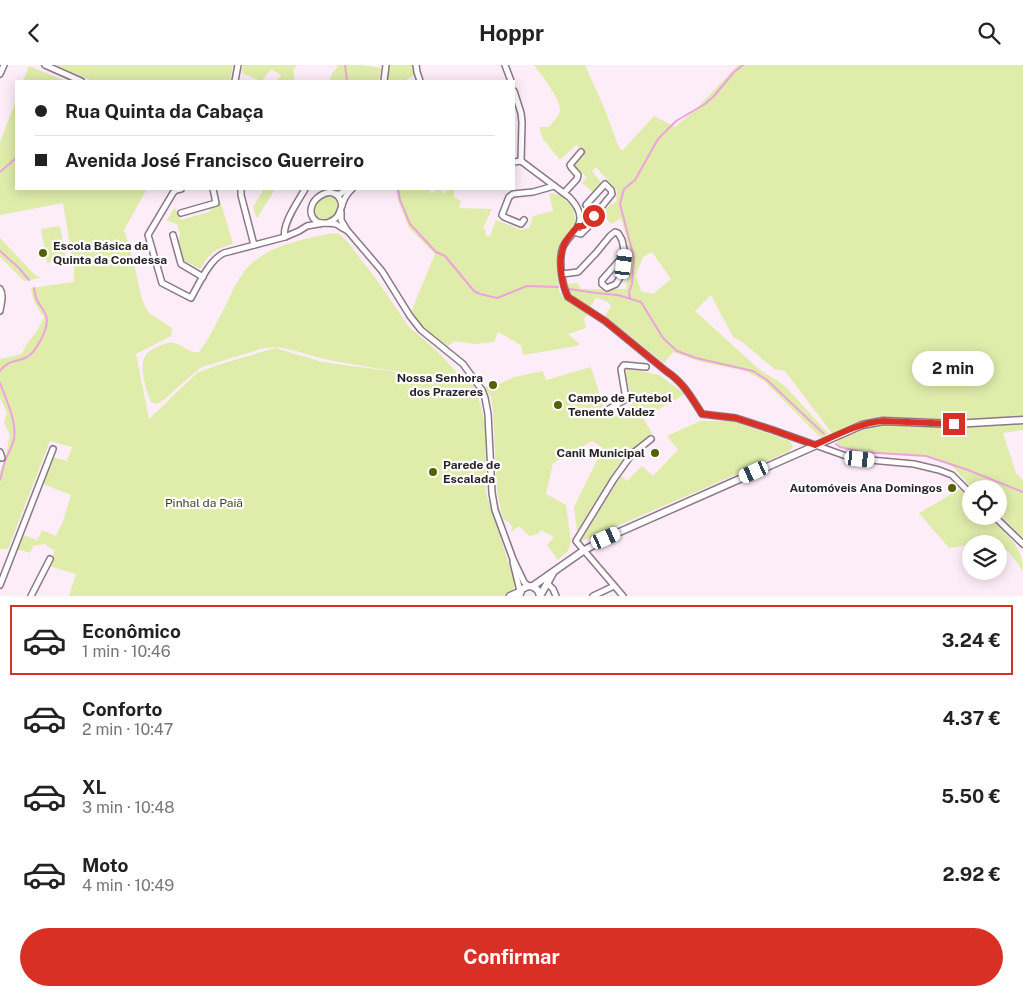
<!DOCTYPE html>
<html lang="pt">
<meta charset="utf-8">
<style>
body{margin:0;font-family:"Public Sans",sans-serif;background:#f6f6f6;color:#222;height:100vh;display:flex;flex-direction:column;font-size:19px;white-space:nowrap}
*{box-sizing:border-box;margin:0}
p{font-size:16px;color:#767676}
.icon{flex:none;width:28px;height:28px;fill:none;stroke:currentColor;stroke-width:2;stroke-linecap:round;stroke-linejoin:round}
.map{position:relative;height:531px;overflow:hidden}
.details{display:flex;flex-direction:column;background:#fff;flex:1}
.details>*{flex:none}
.top-card{position:absolute;left:15px;top:15px;width:500px;height:110px;border-radius:0px;box-shadow:0 2px 12px #0003;display:grid;align-content:center;height:110px;padding:0 20px;background:#fff}
.fabs{position:absolute;left:962px;top:415px;display:grid;gap:10px}
.fabs a{display:grid;place-items:center;width:45px;height:45px;border-radius:50%;background:#fff;box-shadow:0 2px 12px #0003;font-size:25px}
.end{position:absolute;width:22px;height:22px;margin:-11px;border:6px solid #d93025;background:#fff;box-shadow:0 0 0 2px #fff}
.from{border-radius:50%}
.bubble{position:absolute;height:35px;border-radius:18px;background:#fff;box-shadow:0 2px 12px #0003;font-size:16px;font-weight:700;line-height:35px;text-align:center}
.car{position:absolute;width:15px;height:30px;margin:-15px -8px;border-radius:6px;box-shadow:0 0 4px 1px #0007;background:linear-gradient(#fff 24%,#345 0 40%,#fff 0 76%,#345 0 86%,#fff 0)}
.top-card b{display:flex;align-items:center;gap:18px;height:48px;font-size:19px}
.top-card b+b{border-top:1px solid #e0e0e0}
.top-card i{width:12px;height:12px;background:#222}
ul{padding:9px 0 0;list-style:none}
li{display:flex;align-items:center;gap:15px;height:70px;margin:0 10px 8px;padding:0 10px;border:2px solid transparent;border-radius:0px}
li div{flex:1}
li b{display:block;font-size:19px}
li em{font-style:normal;font-weight:700}
li.current{border-color:#d93025}
li>.icon{width:45px;height:45px;stroke-width:1.5}
.action{display:flex;gap:10px;margin-top:auto;padding:10px 20px}
.action a{flex:1;height:58px;border-radius:30px;background:#d93025;color:#fff;font-size:20px;font-weight:700;line-height:58px;text-align:center}
header{display:flex;justify-content:space-between;align-items:center;height:65px;padding:0 20px;background:#fff;font-size:22px;font-weight:700}
.map>svg:first-child{display:block}
.green{fill:#dfecaa;fill-rule:evenodd}
.lines{fill:none;stroke-linecap:round;stroke-linejoin:round}
.stream{stroke:#efa3dd;stroke-width:2}
.minor-casing{stroke:#8d7687;stroke-width:8}
.major-casing{stroke:#8d7687;stroke-width:9}
.minor{stroke:#fff;stroke-width:5}
.major{stroke:#fff;stroke-width:6}
.route{stroke:#d93025;stroke-width:6}
.poi-dot{fill:#556000;stroke:#fff;stroke-width:2}
.labels{text-anchor:middle;dominant-baseline:central;stroke-width:4.5;stroke-linejoin:round;paint-order:stroke}
.poi-label{font-size:12px;font-weight:bold;fill:#291f26;stroke:#fff;text-anchor:start}
.park-label{font-size:12px;fill:#3b421c;stroke:#fff}
</style>
<header><svg class="icon" aria-label="back" viewBox="0 0 24 24"><path d="M15 5l-7 7 7 7"/></svg>Hoppr<svg class="icon" aria-label="search" viewBox="0 0 24 24"><circle cx="10" cy="10" r="6"/><path d="M15 15l6 6"/></svg></header>
<div class="map">
<svg width="1023" height="531" viewBox="0 0 1023 531">
<rect width="100%" height="100%" fill="#fdedf9"/>
<g class="green">
<polygon points="55,0 233,0 230,16 92,16"/>
<polygon points="243,0 297,0 293,5 295,16 277,16 281,10 271,4 262,16 260,16 242,8"/>
<polygon points="337,0 360,0 381,3 379,16 329,16 332,9 338,1"/>
<polygon points="389,0 413,0 415,10 404,16 387,16"/>
<path d="M534,0H585L606,47L618,80L622,86L654,51L675,62L696,44L738,0H1023V365L1003,368L1016,408L1023,415V473L999,449V424H973L950,399L926,391L862,387L840,382L834,371L785,306L774,304L741,276L733,272L711,230L695,246L760,305L784,320L829,369L821,373L764,316L746,306L702,297L673,287L664,298L605,251L611,241L608,237L596,233L590,243C580,236 568,232 567,219L577,218L582,224H626L630,185L621,153L612,159L601,150L611,139L612,140L617,135L616,133L617,126L596,102L592,106L601,117L593,127L582,118L587,112L575,102V100L585,87L576,80L560,95L543,74L539,62H549C553,57 559,51 560,45C561,35 541,9 534,0ZM652,187L671,214L653,229L641,226L636,210L643,192Z"/>
<polygon points="29,1 66,16 23,16"/>
<path d="M16,35V124H147L124,165C128,176 131,187 134,199C138,214 140,236 149,248L172,263L171,271L136,289L149,354L197,308L218,300L275,283L322,297L443,313L473,320L481,341L485,361L486,428L515,518L513,526L505,531H69L76,509L49,501L55,485L50,483L45,479L33,481L30,488L17,484L23,470L37,475L42,465L56,471L63,456L71,430L43,419L52,392L67,396L72,382L50,376L8,484H0V407L5,393L10,370L4,358L7,348L0,332V294L22,289L26,280L37,266L44,252C37,242 32,235 31,223L74,217V204L63,138L0,150V77Z"/>
<polygon points="264,124 275,124 258,152 256,152 253,142"/>
<path d="M396,124H428L432,128L439,124L444,129L448,124L454,125V132L461,136L459,143L492,144L483,163L486,165L485,170L490,171L496,155L521,165L529,163L533,151L553,146L549,129C559,127 561,131 568,138H570L574,145L575,156L571,166L564,172L561,181L558,195L559,226L563,232L587,249L584,254L586,263L568,269L580,279L577,281L523,290L521,280L498,267L494,277L475,279L454,276L448,281C434,271 420,262 411,247L435,189L409,163L398,136Z"/>
<path d="M326,131C349,130 334,165 316,151C313,141 318,135 326,131Z"/>
<path d="M221,138L233,179C214,184 210,188 200,204L183,195L178,176L180,169L177,159L166,155L169,152L175,142L176,146L178,147L181,155L209,147L212,141Z"/>
<polygon points="60,161 66,195 47,198 41,164"/>
<path d="M332,168L339,169L347,176L379,218L409,262L438,287L466,317C432,309 397,308 363,301C348,298 332,296 317,292C300,288 283,280 264,283L202,302L189,312L165,334L157,339L151,337C146,326 139,302 145,291C148,286 153,284 158,282C163,279 168,277 173,278C183,279 188,289 199,287C209,275 216,258 224,244C231,229 238,212 250,200C270,180 305,174 332,168Z"/>
<polygon points="0,173 34,209 40,213 24,216 0,192"/>
<polygon points="591,302 607,353 626,346 633,337 625,307 627,303 659,310 685,329 643,353 652,368 629,387 617,402 577,466 574,442 603,383 592,376 553,398 546,429 566,440 571,477 568,486 558,495 547,480 554,472 541,465 538,469 529,471 519,461 511,467 512,462 510,458 503,454 497,427 493,346 491,333 485,322 497,320 514,312 543,306 546,315"/>
<polygon points="700,356 733,356 790,376 793,382 788,387 580,477 621,411 627,416 642,401 653,411 678,385 667,371"/>
<path d="M960,424L971,435V451H988C1005,469 1023,479 1023,506L1009,487L999,480V479H993L990,477L949,483L919,448Z"/>
</g>
<g class="lines">
<g class="stream">
<polyline points="345,0 347,16"/>
<polyline points="0,107 16,93"/>
<polyline points="398,124 400,135 410,159 436,187 445,191 474,226 480,229 497,233 527,221 558,222"/>
<polyline points="0,186 19,203 29,215"/>
<polyline points="569,224 596,228 618,230 641,237 663,273 677,286 696,293 753,306 767,315 824,369"/>
<polyline points="630,234 629,227 632,219 634,193 620,139 624,124 635,115 658,74 676,56 705,39 714,31 734,7 743,0"/>
<path d="M0,306C7,295 17,297 27,292C36,287 47,266 47,255C47,247 40,242 37,235C35,231 35,227 34,223"/>
<path d="M0,318C6,334 17,357 14,374C12,382 8,389 5,396C3,402 2,409 0,415"/>
<polyline points="836,379 840,382 862,387 926,391 968,405 1023,427"/>
</g>
<defs>
<g id="minor">
<polyline points="45,0 81,16"/>
<polyline points="416,0 417,7 420,16"/>
<polyline points="505,0 511,16"/>
<polyline points="0,9 4,0"/>
<polyline points="235,16 238,0"/>
<polyline points="384,16 386,0"/>
<polyline points="514,26 521,48 522,57 521,96"/>
<path d="M521,96L569,132C577,140 584,152 577,163C572,170 566,175 563,182C558,195 562,220 568,232L605,256L666,306C684,318 691,332 702,349L736,353L773,365L846,391L859,394L914,399L939,405L952,410L971,429"/>
<polyline points="514,97 521,96"/>
<path d="M181,124L176,125L173,128L148,170L162,218L191,233C199,219 209,195 224,188L285,172L299,166L307,161L324,158"/>
<polyline points="241,124 241,130 254,180"/>
<polyline points="564,128 577,114 578,110 571,102 570,100 581,87"/>
<polyline points="335,129 340,129 347,124"/>
<path d="M342,141C337,110 297,140 316,156C322,160 329,157 336,159C339,161 343,163 346,165"/>
<polyline points="341,147 341,155 347,165 382,206 410,251 421,265 463,299 482,325 485,333 488,349 492,428 495,445 513,494 524,517 528,521"/>
<polyline points="181,148 216,138 213,124"/>
<polyline points="524,155 521,159 504,152 502,150 509,132 513,129 533,127 554,121"/>
<path d="M327,158C341,153 339,146 344,135C346,130 349,127 352,124"/>
<polyline points="578,161 584,161 594,151 612,129 611,125 605,119 586,140"/>
<polyline points="574,167 581,169 589,161 592,156"/>
<polyline points="173,170 181,199 203,212"/>
<path d="M285,172C281,160 299,135 305,124"/>
<polyline points="562,209 578,207 596,188 610,171 615,167 618,168 622,175 625,189 602,215 602,219 607,223 616,219 622,209 625,189"/>
<path d="M0,224C4,230 1,239 0,246"/>
<polyline points="609,344 626,334 621,304 624,300 646,302"/>
<polyline points="0,387 2,393"/>
<polyline points="994,451 1023,479"/>
<polyline points="513,497 520,526"/>
<polyline points="547,518 553,524 556,531"/>
<polyline points="0,520 53,384"/>
<polyline points="31,531 50,494"/>
<polyline points="593,531 614,521"/>
<polyline points="623,531 576,476 614,414 632,389 651,374"/>
</g>
<g id="major">
<polyline points="533,521 583,486 606,473 862,360 883,356 954,359 1023,355"/>
<polyline points="510,531 519,527"/>
<path d="M519,531L522,524L528,521C535,521 539,525 540,531"/>
<polyline points="540,531 553,508"/>
</g>
</defs>
<use href="#minor" class="minor-casing"/>
<use href="#major" class="major-casing"/>
<use href="#minor" class="minor"/>
<use href="#major" class="major"/>
</g>
<g class="lines">
<path class="route" d="M594,151L584,161H578C573,167 567,173 564,180C558,193 561,219 568,232L605,256L666,306C683,317 691,332 702,349L736,353L773,365L815,380C837,370 859,358 883,356L954,359"/>
</g>
<g class="poi-dot">
<circle cx="43" cy="188" r="5"/>
<circle cx="493" cy="320" r="5"/>
<circle cx="558" cy="340" r="5"/>
<circle cx="655" cy="388" r="5"/>
<circle cx="433" cy="407" r="5"/>
<circle cx="952" cy="423" r="5"/>
</g>
<g class="labels">
<g class="poi-label">
<text x="53" y="181">Escola Básica da<tspan x="53" dy="14">Quinta da Condessa</tspan></text>
<text x="483" y="313" text-anchor="end">Nossa Senhora<tspan x="483" dy="14">dos Prazeres</tspan></text>
<text x="568" y="333">Campo de Futebol<tspan x="568" dy="14">Tenente Valdez</tspan></text>
<text x="645" y="388" text-anchor="end">Canil Municipal</text>
<text x="443" y="400">Parede de<tspan x="443" dy="14">Escalada</tspan></text>
<text x="942" y="423" text-anchor="end">Automóveis Ana Domingos</text>
</g>
<g class="park-label">
<text x="204" y="438">Pinhal da Paiã</text>
</g>
</g>
</svg>
<div class="fabs">
<a><svg class="icon" aria-label="locate" viewBox="0 0 24 24"><circle cx="12" cy="12" r="6"/><path d="M12 2v4M12 18v4M2 12h4M18 12h4"/></svg></a>
<a><svg class="icon" aria-label="layers" viewBox="0 0 24 24"><path d="M12 4l9 5-9 5-9-5zM3 14l9 5 9-5"/></svg></a>
</div>
<i class="end from" style="left:594px;top:151px"></i>
<i class="end" style="left:954px;top:359px"></i>
<div class="bubble" style="left:912px;top:286px;width:82px">2 min</div>
<i class="car" style="left:624px;top:199px;rotate:7deg"></i>
<i class="car" style="left:860px;top:394px;rotate:96deg"></i>
<i class="car" style="left:754px;top:407px;rotate:246deg"></i>
<i class="car" style="left:606px;top:473px;rotate:66deg"></i>
<div class="top-card">
<b><i class="from"></i>Rua Quinta da Cabaça</b>
<b><i></i>Avenida José Francisco Guerreiro</b>
</div>
</div>
<section class="details">
<ul>
<li class="current"><svg class="icon" aria-label="car" viewBox="0 0 24 24"><path d="M5 17H2v-5l4-1 3-4h7l3 4 3 1v5h-3M9 17h6M6 11h13"/><circle cx="7" cy="17" r="2"/><circle cx="17" cy="17" r="2"/></svg><div><b>Econômico</b><p>1 min · 10:46</p></div><em>3.24 €</em></li>
<li><svg class="icon" aria-label="car" viewBox="0 0 24 24"><path d="M5 17H2v-5l4-1 3-4h7l3 4 3 1v5h-3M9 17h6M6 11h13"/><circle cx="7" cy="17" r="2"/><circle cx="17" cy="17" r="2"/></svg><div><b>Conforto</b><p>2 min · 10:47</p></div><em>4.37 €</em></li>
<li><svg class="icon" aria-label="car" viewBox="0 0 24 24"><path d="M5 17H2v-5l4-1 3-4h7l3 4 3 1v5h-3M9 17h6M6 11h13"/><circle cx="7" cy="17" r="2"/><circle cx="17" cy="17" r="2"/></svg><div><b>XL</b><p>3 min · 10:48</p></div><em>5.50 €</em></li>
<li><svg class="icon" aria-label="car" viewBox="0 0 24 24"><path d="M5 17H2v-5l4-1 3-4h7l3 4 3 1v5h-3M9 17h6M6 11h13"/><circle cx="7" cy="17" r="2"/><circle cx="17" cy="17" r="2"/></svg><div><b>Moto</b><p>4 min · 10:49</p></div><em>2.92 €</em></li>
</ul>
<div class="action"><a>Confirmar</a></div>
</section>
